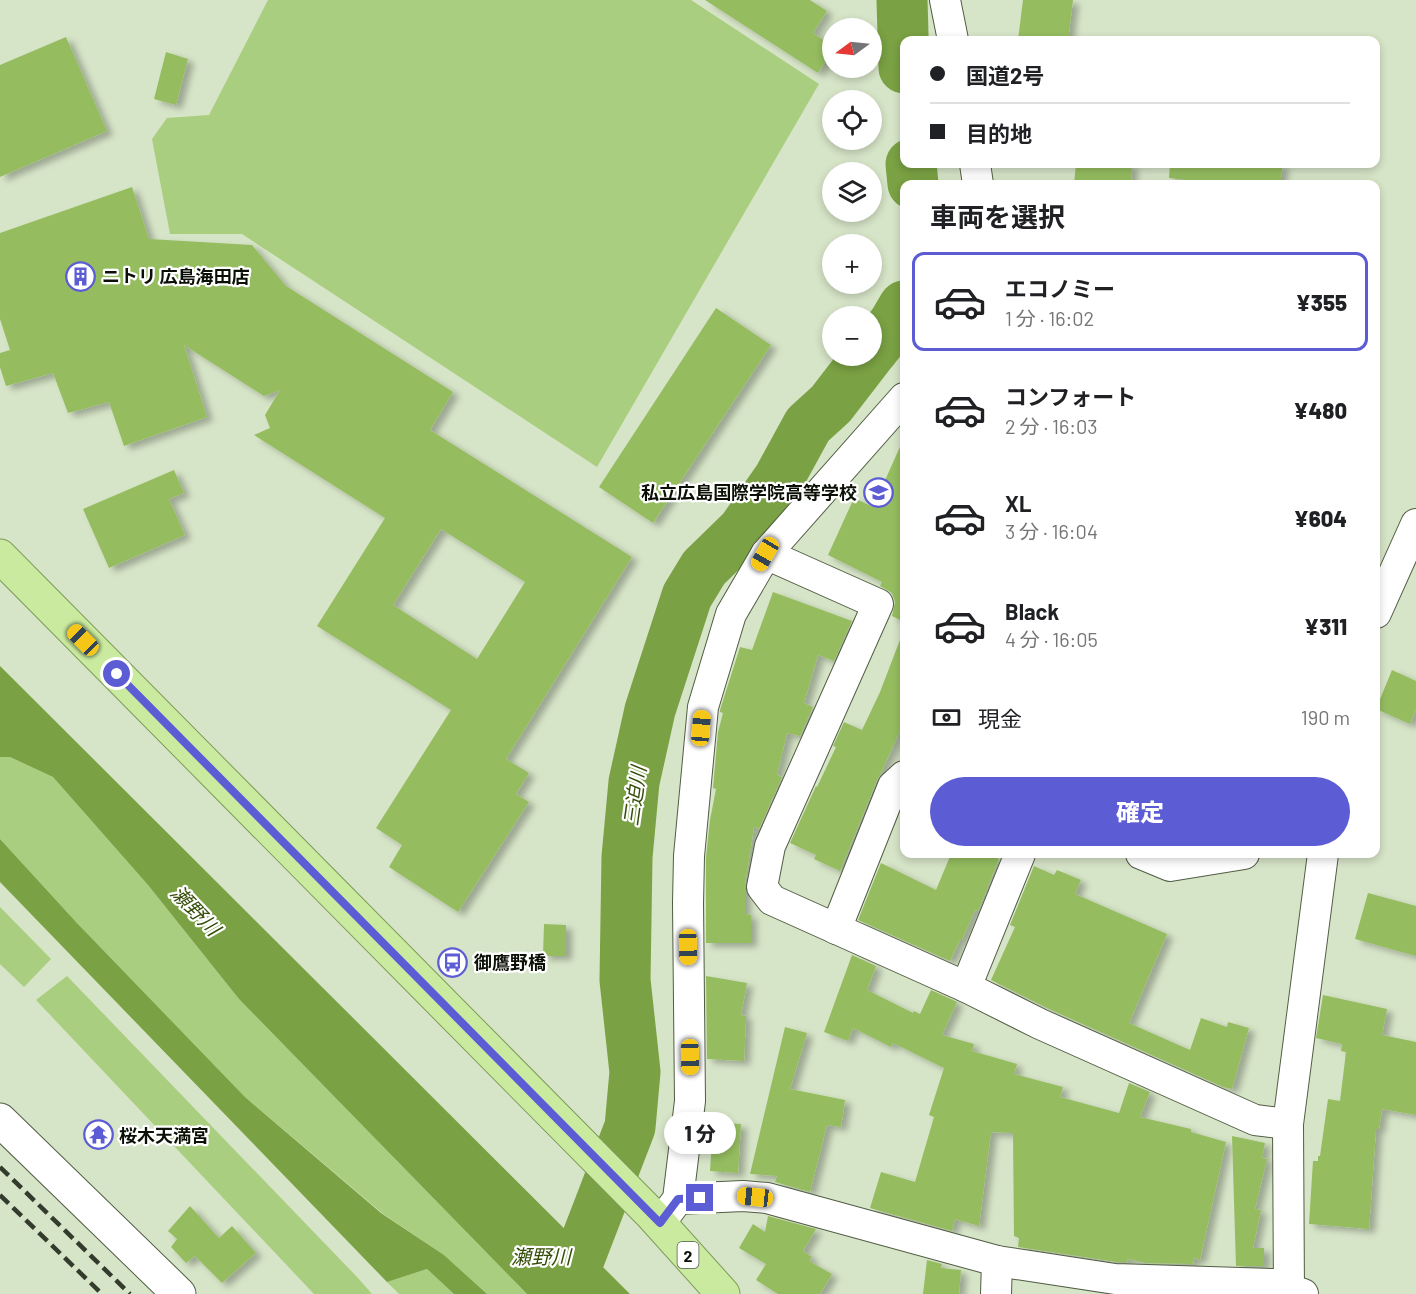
<!DOCTYPE html>
<html lang="ja">
<meta charset="utf-8">
<style>
body{margin:0;font-family:Barlow,"Noto Sans JP",sans-serif;background:#f6f6f6;color:#202124;height:100vh;display:flex;flex-direction:column;font-size:22px;white-space:nowrap}
*{box-sizing:border-box;margin:0}
p{font-size:20px;color:#757577}
.icon{flex:none;width:33px;height:33px;fill:none;stroke:currentColor;stroke-width:2;stroke-linecap:round;stroke-linejoin:round}
.map{position:relative;flex:1;overflow:hidden}
.details{position:absolute;left:900px;top:180px;width:480px;height:678px;display:flex;flex-direction:column;background:#fff;border-radius:12px;box-shadow:0 3px 9px #0003}
.details>*{flex:none}
.top-card{position:absolute;left:900px;top:36px;width:480px;height:132px;border-radius:12px;box-shadow:0 3px 9px #0003;display:grid;align-content:center;height:132px;padding:0 30px;background:#fff}
.needle{width:39px;rotate:255deg}
.tools{position:absolute;left:822px;top:18px;display:grid;gap:12px}
.tools a{display:grid;place-items:center;width:60px;height:60px;border-radius:50%;background:#fff;box-shadow:0 3px 9px #0003;font-size:30px}
.end{position:absolute;width:27px;height:27px;margin:-14px;border:8px solid #5c5cd5;background:#fff;box-shadow:0 0 0 3px #fff}
.from{border-radius:50%}
.bubble{position:absolute;height:42px;border-radius:21px;background:#fff;box-shadow:0 3px 9px #0003;font-size:20px;font-weight:800;line-height:42px;text-align:center}
.car{position:absolute;width:18px;height:36px;margin:-18px -9px;border-radius:8px;box-shadow:0 0 4px 2px #0007;background:linear-gradient(#f5c518 24%,#345 0 40%,#f5c518 0 76%,#345 0 86%,#f5c518 0)}
.top-card b{display:flex;align-items:center;gap:21px;height:57px;font-size:22px}
.top-card b+b{border-top:2px solid #e0e0e0}
.top-card i{width:15px;height:15px;background:#202124}
ul{padding:0;list-style:none}
li{display:flex;align-items:center;gap:18px;height:99px;margin:0 12px 9px;padding:0 18px;border:3px solid transparent;border-radius:12px}
li div{flex:1}
li b{display:block;font-size:22px}
li em{font-style:normal;font-weight:800}
li.on{border-color:#5c5cd5}
li>.icon{width:54px;height:54px;stroke-width:1.5}
h2{padding:0 30px;font-size:27px;line-height:72px}
.pay{display:flex;align-items:center;gap:15px;height:66px;padding:0 30px;font-size:22px}
.pay p{margin-inline-start:auto}
.primary-button{display:flex;gap:12px;margin-top:auto;padding:12px 30px}
.primary-button a{flex:1;height:69px;border-radius:36px;background:#5c5cd5;color:#fff;font-size:24px;font-weight:800;line-height:69px;text-align:center}
.map>svg:first-child{display:block}
.green{fill:#aace7f}
.water{fill:#7aa143}
.lines{fill:none;stroke-linecap:round;stroke-linejoin:round}
.river{stroke:#7aa143;stroke-width:51}
.building{fill:#95bd60;fill-rule:evenodd;filter:url(#shadow)}
.minor-casing{stroke:#515d43;stroke-width:32}
.tertiary-casing{stroke:#515d43;stroke-width:35}
.trunk-casing{stroke:#7e9b5a;stroke-width:35}
.minor{stroke:#fff;stroke-width:30}
.tertiary{stroke:#fff;stroke-width:33}
.trunk{stroke:#caeb9f;stroke-width:33}
.rail{stroke:#343b2d;stroke-width:4.5;stroke-dasharray:12 6;stroke-linecap:butt}
.route{stroke:#5c5cd5;stroke-width:8}
.labels{text-anchor:middle;dominant-baseline:central;stroke-width:4.5;stroke-linejoin:round;paint-order:stroke}
.shield{fill:#fff;stroke:#545851;stroke-width:1.5}
.shield-label{font-size:16px;font-weight:bold;fill:#0b1006}
.poi-label{font-size:18px;font-weight:bold;fill:#0b1006;stroke:#fff;text-anchor:start}
.water-label{font-size:20px;font-style:italic;fill:#354d08;stroke:#fff}
</style>
<div class="map">
<svg width="1416" height="1294" viewBox="0 0 1416 1294">
<defs>
<filter id="shadow"><feDropShadow dx="6" dy="4" stdDeviation="3" flood-color="#0004"/></filter>
</defs>
<rect width="100%" height="100%" fill="#d6e4c7"/>
<g class="green">
<polygon points="268,0 691,0 819,84 597,467 242,234 170,234 152,139 167,118 209,115"/>
<polygon points="0,757 10,757 53,777 148,885 239,999 527,1294 487,1294 444,1255 382,1213 245,1097 76,922 0,839"/>
<polygon points="0,907 51,959 24,987 0,964"/>
<polygon points="67,976 358,1278 372,1294 314,1294 36,1000"/>
<polygon points="427,1269 454,1294 399,1294 387,1282"/>
</g>
<g class="water">
<polygon points="0,666 630,1294 527,1294 239,999 148,885 53,777 10,757 0,757"/>
<polygon points="0,839 76,922 245,1097 381,1213 444,1255 487,1294 454,1294 427,1269 387,1282 0,882"/>
</g>
<g class="lines">
<g class="river">
<polyline points="902,0 904,68"/>
<polyline points="911,164 913,184"/>
<polyline points="872,351 894,323 904,306"/>
<polyline points="566,1293 630,1127 635,1072 625,980 627,857 634,782 650,710 687,596 704,568 743,530 779,478 808,425 831,404 868,356"/>
</g>
</g>
<g class="building">
<polygon points="705,0 810,0 827,11 813,33 832,46 832,51 818,73"/>
<polygon points="1023,0 1073,0 1068,40 1018,40"/>
<polygon points="66,37 107,131 0,177 0,65"/>
<polygon points="166,52 188,59 176,105 154,99"/>
<polygon points="1076,164 1132,164 1131,184 1074,184"/>
<polygon points="1170,164 1283,164 1280,184 1221,184 1169,178"/>
<path d="M132,187L149,239L252,245L286,286L453,392L430,430L632,557L506,759L529,773L516,794L529,802L458,912L389,867L402,845L376,828L451,710L317,626L385,518L254,435L270,428L265,415L280,390L264,396L184,345L207,417L124,446L109,402L68,413L53,373L6,386L0,367V353L10,350L0,319V233ZM441,529L525,582L477,659L393,605Z"/>
<polygon points="716,308 771,345 653,523 599,487"/>
<polygon points="904,438 904,622 892,616 895,602 892,593 880,586 882,582 828,555 854,498 873,507"/>
<polygon points="174,470 184,493 169,499 185,535 109,568 83,509"/>
<polygon points="773,592 852,621 834,661 818,655 804,703 813,707 800,736 787,733 777,775 782,777 759,829 754,827 745,884 745,914 751,915 751,943 706,943 706,857 710,820 716,789 713,788 718,732 723,713 720,712 720,710 740,647 752,650"/>
<polygon points="903,632 904,632 904,722 881,773 877,780 840,871 814,859 816,855 790,843 816,786 817,787 836,747 833,746 844,722 862,730 880,692"/>
<polygon points="1392,670 1416,681 1416,710 1410,724 1376,709"/>
<polygon points="951,854 986,854 999,859 978,911 975,910 962,940 960,940 950,961 858,920 881,863 936,890"/>
<polygon points="1034,866 1054,875 1057,870 1081,880 1075,894 1167,934 1129,1023 1190,1050 1201,1018 1227,1027 1228,1022 1249,1028 1232,1089 1223,1087 1047,1008 991,980 1015,927 1010,925"/>
<polygon points="1368,893 1416,906 1416,956 1355,939"/>
<polygon points="544,924 566,925 566,956 543,956"/>
<polygon points="852,955 876,966 867,990 913,1013 914,1011 920,1014 931,990 957,1002 942,1035 974,1044 972,1051 1017,1064 1014,1074 1063,1087 1060,1097 1119,1113 1129,1083 1150,1092 1140,1117 1191,1129 1191,1132 1226,1142 1200,1260 1194,1258 1193,1264 1146,1263 1128,1259 1127,1262 1117,1262 1018,1247 1019,1238 1014,1236 1013,1133 991,1132 979,1226 955,1219 952,1231 870,1208 881,1172 915,1182 934,1117 929,1115 944,1068 893,1043 891,1047 853,1028 848,1041 824,1032"/>
<polygon points="706,976 747,983 741,1015 746,1016 744,1061 707,1059"/>
<polygon points="1323,995 1387,1009 1382,1035 1416,1042 1416,1115 1382,1109 1379,1129 1376,1129 1369,1229 1309,1224 1313,1161 1318,1161 1318,1156 1320,1156 1328,1099 1340,1101 1346,1052 1341,1051 1342,1044 1316,1038"/>
<polygon points="785,1027 807,1033 790,1089 845,1100 841,1127 827,1125 810,1192 775,1182 777,1176 750,1174"/>
<polygon points="719,1123 741,1124 738,1173 710,1171 713,1126 719,1127"/>
<polygon points="1232,1136 1265,1143 1262,1158 1267,1159 1255,1209 1261,1210 1253,1248 1264,1248 1264,1266 1236,1266"/>
<polygon points="190,1206 219,1238 232,1226 256,1253 222,1283 195,1256 186,1263 171,1247 177,1239 168,1231"/>
<polygon points="768,1216 816,1229 803,1251 812,1257 809,1261 832,1274 820,1294 778,1294 756,1280 766,1264 739,1248 753,1224 765,1232"/>
<polygon points="927,1260 942,1264 941,1268 961,1270 959,1294 923,1294"/>
</g>
<g class="lines">
<defs>
<g id="minor">
<polyline points="945,0 953,40"/>
<polyline points="975,164 978,184"/>
<polyline points="766,554 878,604 770,846 762,887 772,900 966,987 1040,1024 1255,1120 1288,1124"/>
<polyline points="1376,613 1416,524"/>
<polyline points="1141,854 1170,866 1244,854"/>
<polyline points="836,929 893,786 904,776"/>
<polyline points="966,987 1020,854"/>
<polyline points="678,1199 743,1196 767,1198 997,1261 1115,1279 1273,1284 1303,1294"/>
<polyline points="660,1223 678,1199 690,1101 688,903 689,856 703,707 731,614 766,554 904,398"/>
<polyline points="996,1294 997,1261"/>
<polyline points="1289,1294 1288,1124 1323,854"/>
</g>
<polyline id="tertiary" points="0,1120 179,1294"/>
<polyline id="trunk" points="0,556 652,1215 723,1294"/>
</defs>
<use href="#minor" class="minor-casing"/>
<use href="#tertiary" class="tertiary-casing"/>
<use href="#trunk" class="trunk-casing"/>
<use href="#minor" class="minor"/>
<use href="#tertiary" class="tertiary"/>
<use href="#trunk" class="trunk"/>
<g class="rail">
<polyline points="0,1167 130,1294"/>
<polyline points="0,1195 102,1294"/>
</g>
</g>
<g class="lines">
<polyline class="route" points="117,674 660,1223 678,1199 700,1198"/>
</g>
<defs>
<symbol id="building-ring" viewBox="-11 -11 22 22"><circle r="9.5" fill="#fff" stroke="#5c5cd5" stroke-width="1.5"/><path d="M-4-6H4V6H1V3H-1V6H-4ZM-2.5-4.3h1.7v1.8h-1.7ZM.8-4.3h1.7v1.8H.8ZM-2.5-1h1.7V.8h-1.7ZM.8-1h1.7V.8H.8Z" fill="#5c5cd5"/></symbol>
<symbol id="school-ring" viewBox="-11 -11 22 22"><circle r="9.5" fill="#fff" stroke="#5c5cd5" stroke-width="1.5"/><path d="M0-5L7-2L0 1L-7-2ZM-4 1L0 2.5L4 1V4Q0 6-4 4Z" fill="#5c5cd5"/></symbol>
<symbol id="bus-ring" viewBox="-11 -11 22 22"><circle r="9.5" fill="#fff" stroke="#5c5cd5" stroke-width="1.5"/><path d="M-5-6H5V4H4V6H2V4H-2V6H-4V4H-5ZM-3.5-4V0h7V-4ZM-3.5 1.2v1.5H-2V1.2ZM2 1.2v1.5H3.5V1.2Z" fill="#5c5cd5"/></symbol>
<symbol id="temple-ring" viewBox="-11 -11 22 22"><circle r="9.5" fill="#fff" stroke="#5c5cd5" stroke-width="1.5"/><path d="M0-6L5-2H3V0L6.5 2.5H4V6H1.5V3h-3V6H-4V2.5H-6.5L-3 0V-2H-5Z" fill="#5c5cd5"/></symbol>
</defs>
<g fill-rule="evenodd">
<use href="#building-ring" x="64" y="260" width="33" height="33"/>
<use href="#school-ring" x="862" y="476" width="33" height="33"/>
<use href="#bus-ring" x="436" y="946" width="33" height="33"/>
<use href="#temple-ring" x="82" y="1118" width="33" height="33"/>
</g>
<g class="labels">
<rect class="shield" x="677.5" y="1242" width="21" height="26" rx="4.5"/>
<g class="shield-label">
<text x="688" y="1255">2</text>
</g>
<g class="poi-label">
<text x="102" y="276">ニトリ 広島海田店</text>
<text x="857" y="492" text-anchor="end">私立広島国際学院高等学校</text>
<text x="474" y="962">御鷹野橋</text>
<text x="119" y="1135">桜木天満宮</text>
</g>
<g class="water-label">
<text transform="translate(634 796) rotate(-82)">三迫川</text>
<text transform="translate(196 910) rotate(46)">瀬野川</text>
<text x="541" y="1256">瀬野川</text>
</g>
</g>
</svg>
<div class="tools">
<a><svg class="needle" viewBox="-14 -14 28 28"><path d="M0-13l5 13h-10z" fill="#e53935"/><path d="M0 13l5-13h-10z" fill="#757577"/></svg></a>
<a><svg class="icon" aria-label="locate" viewBox="0 0 24 24"><circle cx="12" cy="12" r="6"/><path d="M12 2v4M12 18v4M2 12h4M18 12h4"/></svg></a>
<a><svg class="icon" aria-label="layers" viewBox="0 0 24 24"><path d="M12 4l9 5-9 5-9-5zM3 14l9 5 9-5"/></svg></a>
<a>+</a>
<a>−</a>
</div>
<i class="end from" style="left:117px;top:674px"></i>
<i class="end" style="left:700px;top:1198px"></i>
<div class="bubble" style="left:664px;top:1112px;width:72px">1 分</div>
<i class="car" style="left:765px;top:554px;rotate:210deg"></i>
<i class="car" style="left:83px;top:640px;rotate:315deg"></i>
<i class="car" style="left:701px;top:728px;rotate:5deg"></i>
<i class="car" style="left:688px;top:947px;rotate:179deg"></i>
<i class="car" style="left:690px;top:1057px;rotate:179deg"></i>
<i class="car" style="left:755px;top:1197px;rotate:276deg"></i>
<div class="top-card">
<b><i class="from"></i>国道2号</b>
<b><i></i>目的地</b>
</div>
<section class="details">
<h2>車両を選択</h2>
<ul>
<li class="on"><svg class="icon" aria-label="car" viewBox="0 0 24 24"><path d="M5 17H2v-5l4-1 3-4h7l3 4 3 1v5h-3M9 17h6M6 11h13"/><circle cx="7" cy="17" r="2"/><circle cx="17" cy="17" r="2"/></svg><div><b>エコノミー</b><p>1 分 · 16:02</p></div><em>¥355</em></li>
<li><svg class="icon" aria-label="car" viewBox="0 0 24 24"><path d="M5 17H2v-5l4-1 3-4h7l3 4 3 1v5h-3M9 17h6M6 11h13"/><circle cx="7" cy="17" r="2"/><circle cx="17" cy="17" r="2"/></svg><div><b>コンフォート</b><p>2 分 · 16:03</p></div><em>¥480</em></li>
<li><svg class="icon" aria-label="car" viewBox="0 0 24 24"><path d="M5 17H2v-5l4-1 3-4h7l3 4 3 1v5h-3M9 17h6M6 11h13"/><circle cx="7" cy="17" r="2"/><circle cx="17" cy="17" r="2"/></svg><div><b>XL</b><p>3 分 · 16:04</p></div><em>¥604</em></li>
<li><svg class="icon" aria-label="car" viewBox="0 0 24 24"><path d="M5 17H2v-5l4-1 3-4h7l3 4 3 1v5h-3M9 17h6M6 11h13"/><circle cx="7" cy="17" r="2"/><circle cx="17" cy="17" r="2"/></svg><div><b>Black</b><p>4 分 · 16:05</p></div><em>¥311</em></li>
</ul>
<div class="pay"><svg class="icon" aria-label="cash" viewBox="0 0 24 24"><path d="M3 7h18v10H3z"/><circle cx="12" cy="12" r="2"/></svg>現金<p>190 m</p></div>
<div class="primary-button"><a>確定</a></div>
</section>
</div>
